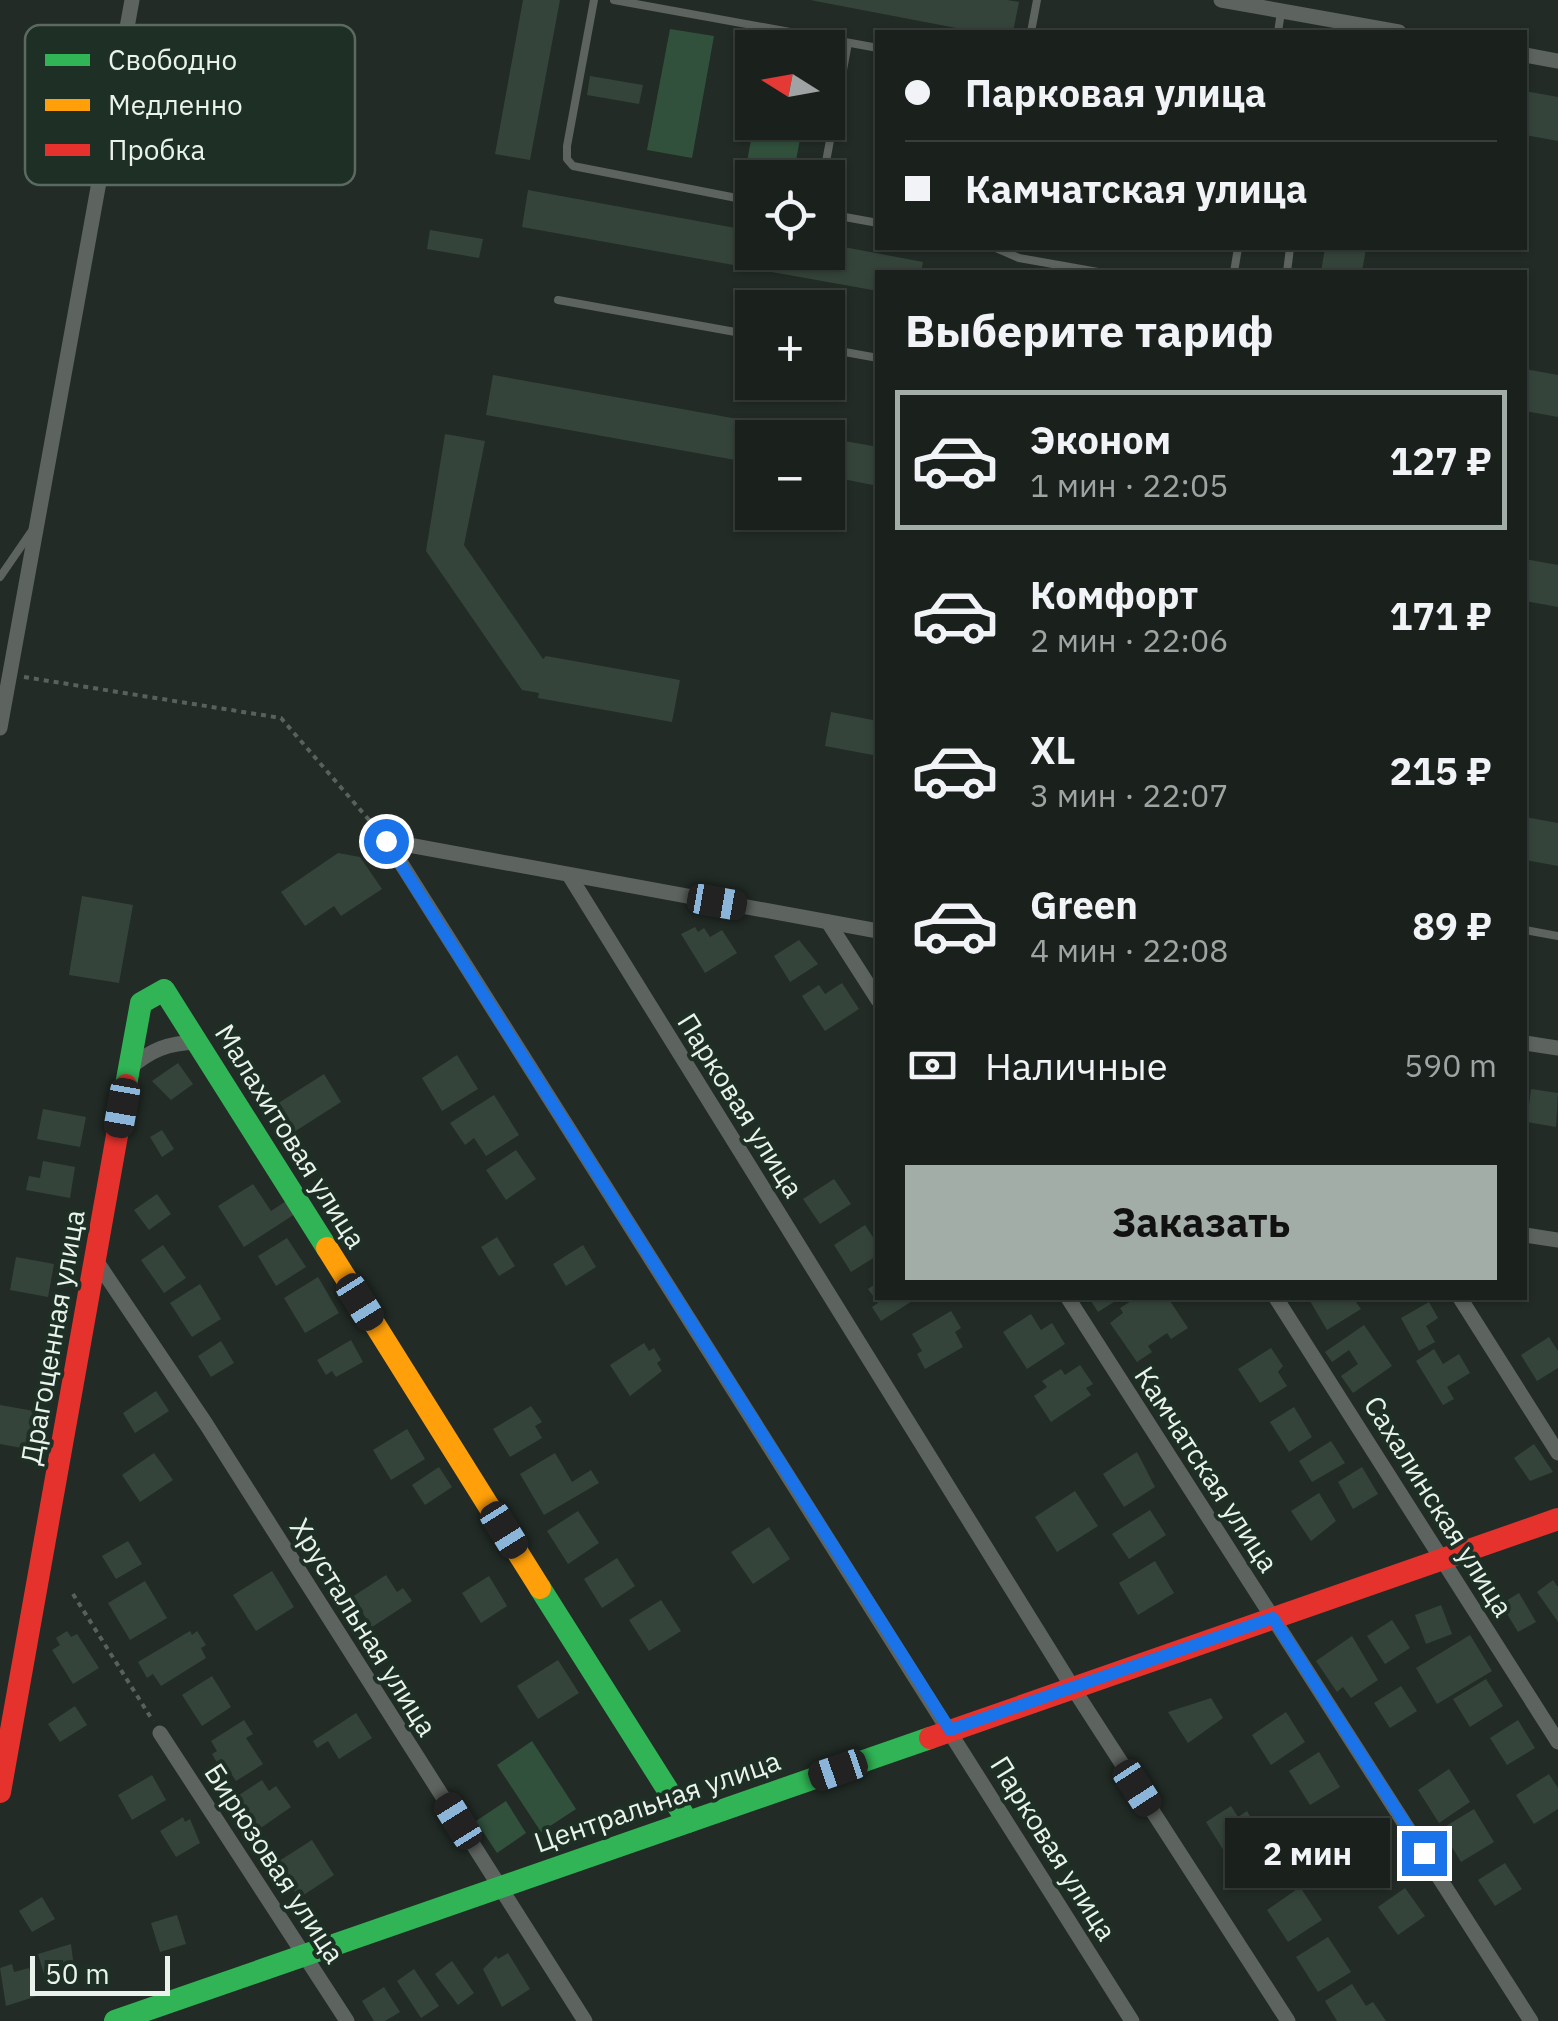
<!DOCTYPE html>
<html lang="ru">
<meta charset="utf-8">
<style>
body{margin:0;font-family:"IBM Plex Sans",sans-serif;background:#272d29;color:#f1f3f6;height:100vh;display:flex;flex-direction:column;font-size:38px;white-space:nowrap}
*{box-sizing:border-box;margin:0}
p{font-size:32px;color:#9fa3a3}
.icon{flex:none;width:55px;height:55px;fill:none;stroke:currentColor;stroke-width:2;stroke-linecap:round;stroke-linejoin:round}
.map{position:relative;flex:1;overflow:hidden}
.sheet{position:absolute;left:875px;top:270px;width:652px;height:1030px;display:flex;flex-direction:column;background:#1a201c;border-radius:0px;box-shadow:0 2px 8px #0004,0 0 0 2px #383e3b}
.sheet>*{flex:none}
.banner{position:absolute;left:875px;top:30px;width:652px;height:220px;border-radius:0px;box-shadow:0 2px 8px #0004,0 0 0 2px #383e3b;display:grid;align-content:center;height:220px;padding:0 30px;background:#1a201c}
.needle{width:65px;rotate:281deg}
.tools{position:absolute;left:735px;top:30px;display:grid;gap:20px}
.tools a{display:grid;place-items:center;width:110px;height:110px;border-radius:0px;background:#1a201c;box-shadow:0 2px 8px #0004,0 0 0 2px #383e3b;font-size:50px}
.scale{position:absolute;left:30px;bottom:25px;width:140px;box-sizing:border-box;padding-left:10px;border:5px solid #e9f3ec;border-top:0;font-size:28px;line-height:35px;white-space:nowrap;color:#e9f3ec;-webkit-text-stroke:8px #1e2f25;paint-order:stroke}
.end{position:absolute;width:45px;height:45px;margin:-22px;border:12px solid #1a73e8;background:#fff;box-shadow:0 0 0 5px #fff}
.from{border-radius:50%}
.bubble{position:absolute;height:70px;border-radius:0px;background:#1a201c;box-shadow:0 2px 8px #0004,0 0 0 2px #383e3b;font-size:32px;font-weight:800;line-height:70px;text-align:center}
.car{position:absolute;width:30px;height:60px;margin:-30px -15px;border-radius:12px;box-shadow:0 0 8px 2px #0007;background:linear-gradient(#222 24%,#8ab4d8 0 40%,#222 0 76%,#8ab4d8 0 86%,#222 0)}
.banner b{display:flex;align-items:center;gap:35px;height:95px;font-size:38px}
.banner b+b{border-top:2px solid #383e3b}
.banner i{width:25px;height:25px;background:#f1f3f6}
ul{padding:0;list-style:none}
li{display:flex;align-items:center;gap:30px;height:140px;margin:0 20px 15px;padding:0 10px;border:5px solid transparent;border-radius:0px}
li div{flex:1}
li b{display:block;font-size:38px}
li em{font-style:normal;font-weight:800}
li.on{border-color:#a3ada7}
li>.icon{width:90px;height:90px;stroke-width:1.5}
h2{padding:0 30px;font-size:45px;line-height:120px}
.pay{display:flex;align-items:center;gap:25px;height:110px;padding:0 30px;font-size:38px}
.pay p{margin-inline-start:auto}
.button{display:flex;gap:20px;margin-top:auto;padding:20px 30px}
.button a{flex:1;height:115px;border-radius:0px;background:#a3ada7;color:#111;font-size:40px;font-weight:800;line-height:115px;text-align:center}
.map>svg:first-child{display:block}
.green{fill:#31513d}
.building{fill:#34443b}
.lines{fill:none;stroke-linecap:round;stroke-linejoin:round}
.path{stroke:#59615d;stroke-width:4;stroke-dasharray:5 5;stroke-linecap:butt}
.lane{stroke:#5d635f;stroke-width:8}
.street{stroke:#5d635f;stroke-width:15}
.fast{stroke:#30b455;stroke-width:22}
.slow{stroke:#ff9f0a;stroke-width:22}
.jam{stroke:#e5322d;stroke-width:22}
.route{stroke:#1a73e8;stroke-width:12}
.labels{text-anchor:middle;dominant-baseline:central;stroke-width:8;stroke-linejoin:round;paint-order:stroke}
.street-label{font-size:28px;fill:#e9f3ec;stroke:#1e2f25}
.key{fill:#1e2f25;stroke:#5b6a61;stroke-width:2.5}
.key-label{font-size:28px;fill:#e9f3ec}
</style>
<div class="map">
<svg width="1558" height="2021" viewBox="0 0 1558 2021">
<rect width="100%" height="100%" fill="#222b26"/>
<g class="green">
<polygon points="670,29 714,36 692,158 647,150"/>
<polygon points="754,123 803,123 794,171 747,162"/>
<polygon points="532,1741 576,1809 541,1832 497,1765"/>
<polygon points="506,1801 526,1833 497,1853 476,1821"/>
</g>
<g class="building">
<polygon points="523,0 560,0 530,160 495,154"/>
<polygon points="810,0 1007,0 1019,2 1013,32 977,32"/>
<polygon points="590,76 643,85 639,104 587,95"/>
<polygon points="1525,91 1558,97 1558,141 1525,135"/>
<polygon points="528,190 752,231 752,252 828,252 828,244 923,262 921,272 878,272 878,291 522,227"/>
<polygon points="430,230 483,239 479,258 427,249"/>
<polygon points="1325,248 1366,248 1362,272 1321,272"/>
<polygon points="1525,369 1558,375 1558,417 1525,411"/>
<polygon points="493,375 760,423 757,438 752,438 752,463 486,415"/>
<polygon points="445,434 485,441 464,545 543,659 546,656 680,680 672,722 538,698 539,693 522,690 426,551"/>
<polygon points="828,438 878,447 878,486 828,476"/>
<polygon points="1525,559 1558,565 1558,607 1525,601"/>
<polygon points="831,712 878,721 878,756 825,746"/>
<polygon points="1525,817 1558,823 1558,866 1525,860"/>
<polygon points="338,853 360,857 382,889 341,916 334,906 305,926 281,892"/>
<polygon points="82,896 133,905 119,983 69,975"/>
<polygon points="695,927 698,932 704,928 710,937 722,930 737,953 705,973 681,934"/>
<polygon points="799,940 818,964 790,982 774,956"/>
<polygon points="842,983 859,1009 825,1031 802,996 819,985 825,994"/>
<polygon points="457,1055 478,1089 442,1111 422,1078"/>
<polygon points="178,1063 193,1084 171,1100 152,1081"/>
<polygon points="324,1074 341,1102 294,1132 277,1104"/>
<polygon points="1531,1089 1558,1093 1556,1127 1527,1122"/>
<polygon points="494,1095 519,1135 486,1156 474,1138 465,1145 450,1123"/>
<polygon points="43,1109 86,1117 80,1147 37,1139"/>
<polygon points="162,1130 174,1149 162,1157 150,1137"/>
<polygon points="516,1150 536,1179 506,1200 486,1170"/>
<polygon points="43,1161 75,1167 70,1198 26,1190 29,1176 40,1178"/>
<polygon points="834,1179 851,1204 820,1224 803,1199"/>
<polygon points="253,1184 271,1211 286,1201 295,1214 244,1247 218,1206"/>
<polygon points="157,1194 171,1214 149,1230 134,1210"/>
<polygon points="865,1225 878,1245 878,1255 851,1272 834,1245"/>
<polygon points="497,1237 515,1266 499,1276 481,1247"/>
<polygon points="287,1238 306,1267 276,1286 258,1256"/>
<polygon points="163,1245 186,1278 164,1293 141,1260"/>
<polygon points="583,1245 596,1267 566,1286 553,1264"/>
<polygon points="16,1257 54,1264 48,1297 10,1290"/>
<polygon points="318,1277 339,1313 305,1333 284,1298"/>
<polygon points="878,1282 878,1298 917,1298 881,1321 872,1307 878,1303 868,1289"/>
<polygon points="200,1284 221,1319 192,1337 170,1303"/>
<polygon points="1089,1298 1120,1298 1098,1312"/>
<polygon points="1136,1298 1168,1298 1188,1328 1171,1339 1167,1333 1148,1346 1152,1352 1137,1362 1110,1323 1123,1313 1120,1308"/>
<polygon points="1316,1298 1353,1298 1361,1309 1327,1330 1310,1301"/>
<polygon points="1429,1302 1438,1318 1426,1326 1435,1342 1419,1351 1401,1318"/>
<polygon points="951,1311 961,1328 955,1332 963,1347 925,1369 917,1354 922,1351 912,1334"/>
<polygon points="1031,1314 1041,1330 1052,1323 1065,1344 1027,1369 1003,1332"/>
<polygon points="1364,1325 1392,1366 1353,1393 1341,1376 1358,1364 1349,1350 1332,1362 1325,1352"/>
<polygon points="1549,1337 1558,1351 1558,1368 1537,1381 1521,1355"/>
<polygon points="351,1340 363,1362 336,1377 332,1371 326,1375 317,1360"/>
<polygon points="221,1341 234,1363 211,1377 198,1356"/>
<polygon points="644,1343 649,1351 654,1348 661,1360 657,1363 662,1371 630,1396 610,1365"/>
<polygon points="1271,1348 1283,1366 1278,1372 1287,1386 1260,1403 1238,1369"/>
<polygon points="1434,1349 1443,1364 1459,1354 1470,1373 1447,1387 1454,1399 1443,1405 1416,1361"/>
<polygon points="1080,1365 1093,1384 1086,1388 1091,1395 1051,1422 1034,1396 1047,1387 1042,1381 1061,1369 1065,1375"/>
<polygon points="156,1391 169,1411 135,1433 123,1413"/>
<polygon points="0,1405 34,1411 27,1449 0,1444"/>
<polygon points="531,1406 542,1422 535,1426 542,1438 510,1457 493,1429"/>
<polygon points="1294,1407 1312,1437 1289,1452 1270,1422"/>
<polygon points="407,1429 425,1459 391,1480 373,1450"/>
<polygon points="1331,1441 1345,1463 1312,1482 1299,1461"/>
<polygon points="1534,1444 1553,1472 1530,1481 1514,1458"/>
<polygon points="1137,1452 1155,1487 1124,1507 1103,1474"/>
<polygon points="154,1453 173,1480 140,1502 122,1475"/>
<polygon points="555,1453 572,1482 591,1470 599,1483 544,1515 520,1474"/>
<polygon points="439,1467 452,1487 425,1505 412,1485"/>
<polygon points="1362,1467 1378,1494 1353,1509 1338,1482"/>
<polygon points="1075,1491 1098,1526 1057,1552 1035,1517"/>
<polygon points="1319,1493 1336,1521 1311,1541 1291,1511"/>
<polygon points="1150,1510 1166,1535 1129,1559 1112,1534"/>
<polygon points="578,1511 599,1543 568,1564 547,1531"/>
<polygon points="769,1527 790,1559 753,1584 731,1552"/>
<polygon points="128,1541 142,1564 116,1579 102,1556"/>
<polygon points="617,1558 635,1586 602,1608 584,1579"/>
<polygon points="1155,1561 1174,1593 1138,1615 1119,1583"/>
<polygon points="272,1571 294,1607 256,1631 233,1595"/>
<polygon points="386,1575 397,1592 403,1588 412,1601 372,1627 352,1597"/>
<polygon points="489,1576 507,1606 481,1623 462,1593"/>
<polygon points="1553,1580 1558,1587 1558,1622 1537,1592"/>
<polygon points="145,1581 167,1618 130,1640 108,1603"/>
<polygon points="1519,1593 1536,1622 1518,1632 1501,1604"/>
<polygon points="661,1600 681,1631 649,1651 629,1620"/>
<polygon points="1441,1605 1452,1634 1426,1644 1415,1615"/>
<polygon points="1392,1620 1410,1648 1385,1664 1367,1636"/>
<polygon points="67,1631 71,1637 77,1634 99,1668 73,1684 52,1650 60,1645 56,1638"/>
<polygon points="190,1631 192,1635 197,1631 206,1645 201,1648 206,1658 161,1686 153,1674 147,1678 138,1662"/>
<polygon points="1470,1635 1492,1671 1437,1704 1416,1668"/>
<polygon points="1352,1636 1378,1680 1351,1698 1343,1687 1337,1692 1316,1661"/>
<polygon points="558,1660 579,1693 538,1719 517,1686"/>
<polygon points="212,1676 231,1707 202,1726 182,1695"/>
<polygon points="1486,1679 1503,1706 1470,1727 1453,1699"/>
<polygon points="1401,1686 1417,1711 1390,1728 1374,1703"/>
<polygon points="1211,1698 1223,1718 1188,1743 1168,1712"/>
<polygon points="75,1706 87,1725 60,1742 48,1724"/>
<polygon points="1286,1712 1305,1742 1271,1765 1252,1735"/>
<polygon points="356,1713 372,1738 339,1759 328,1741 317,1748 313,1741"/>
<polygon points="244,1720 253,1734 246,1738 263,1764 236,1781 224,1763 219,1766 212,1754 217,1751 211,1741"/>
<polygon points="1518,1720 1535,1748 1507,1765 1490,1738"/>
<polygon points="1319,1752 1340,1787 1310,1805 1289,1771"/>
<polygon points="1449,1769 1470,1802 1439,1823 1418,1790"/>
<polygon points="1549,1774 1558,1788 1558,1809 1534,1824 1516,1795"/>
<polygon points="152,1775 166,1800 132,1820 118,1795"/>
<polygon points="262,1780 269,1791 276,1786 291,1807 255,1832 233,1799"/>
<polygon points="1231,1806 1238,1817 1247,1811 1258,1830 1224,1851 1206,1822"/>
<polygon points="1474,1809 1494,1842 1461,1862 1441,1829"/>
<polygon points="183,1817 185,1822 190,1819 200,1843 176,1857 160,1831"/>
<polygon points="312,1840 334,1875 299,1898 276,1863"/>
<polygon points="1505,1863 1522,1889 1495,1906 1478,1880"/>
<polygon points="1300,1887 1322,1920 1288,1942 1267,1910"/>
<polygon points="1405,1888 1425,1916 1398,1935 1378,1907"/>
<polygon points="42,1897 55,1919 32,1932 19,1911"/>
<polygon points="177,1915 186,1944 160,1952 151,1923"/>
<polygon points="1328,1937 1351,1972 1318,1992 1296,1957"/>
<polygon points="71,1944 75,1976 47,1984 38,1954"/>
<polygon points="508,1953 530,1989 502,2007 483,1969 496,1956 498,1959"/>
<polygon points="452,1961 474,1993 458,2005 435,1974"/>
<polygon points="12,1964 14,1972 29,1968 37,1996 6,2006 0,1968"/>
<polygon points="414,1969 439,2006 421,2018 397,1981"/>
<polygon points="1352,1984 1366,2006 1373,2002 1386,2021 1337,2021 1325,2001"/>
<polygon points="384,1987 400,2012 385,2021 374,2021 362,2001"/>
</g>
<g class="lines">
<g class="path">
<polyline points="24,677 281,718 376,828"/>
<polyline points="73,1594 153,1721"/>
</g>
<g class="lane">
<polyline points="594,0 567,146 567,159 573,166 752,201"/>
<polyline points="614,0 878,48"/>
<polyline points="1031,32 1037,0"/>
<polyline points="1278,32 1281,12"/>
<polyline points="823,178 848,43"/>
<polyline points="828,214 878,223"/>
<polyline points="996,248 1019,258 1098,272"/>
<polyline points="1234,272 1238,248"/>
<polyline points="1287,272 1290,248"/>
<polyline points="558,300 752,335"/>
<polyline points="828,349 878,358"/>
<polyline points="0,577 31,532"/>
<polyline points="1525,930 1558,936"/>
</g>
<g class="street">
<polyline points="1221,0 1399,32"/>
<polyline points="1525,55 1558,61"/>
<polyline points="0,728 132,0"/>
<polyline points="387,841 1132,2021"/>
<polyline points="387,841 878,931"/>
<polyline points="569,875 1073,1688 1288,2021"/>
<polyline points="828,922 878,1000"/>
<polyline points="1525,1043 1558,1048"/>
<path d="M128,1069C151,1050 167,1043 197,1042"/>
<polyline points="1525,1235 1558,1240"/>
<polyline points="97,1262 206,1424 585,2021"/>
<polyline points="1068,1298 1531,2021"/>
<polyline points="1276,1298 1558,1742"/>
<polyline points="1460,1298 1558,1453"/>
<polyline points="160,1733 347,2021"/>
</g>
<g class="fast">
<polyline points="126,1085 141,1003 164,990 327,1248"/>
<polyline points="540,1588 688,1822"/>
<polyline points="115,2021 930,1738"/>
</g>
<polyline class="slow" points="327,1248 540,1588"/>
<g class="jam">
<polyline points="930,1738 1558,1519"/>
<polyline points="0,1792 126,1085"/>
</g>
</g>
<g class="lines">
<polyline class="route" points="386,841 950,1730 1273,1618 1424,1853"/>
</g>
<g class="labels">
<g class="street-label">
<text transform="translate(741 1105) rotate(58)">Парковая улица</text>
<text transform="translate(291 1136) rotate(58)">Малахитовая улица</text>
<text transform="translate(52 1337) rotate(-80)">Драгоценная улица</text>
<text transform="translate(1207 1469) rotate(57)">Камчатская улица</text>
<text transform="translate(1439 1506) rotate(58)">Сахалинская улица</text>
<text transform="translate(364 1627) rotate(58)">Хрустальная улица</text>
<text transform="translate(657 1801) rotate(-19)">Центральная улица</text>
<text transform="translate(1054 1848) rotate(58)">Парковая улица</text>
<text transform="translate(275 1863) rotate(57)">Бирюзовая улица</text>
</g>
</g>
<rect x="25" y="25" width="330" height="160" rx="15" class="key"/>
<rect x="45" y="54" width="45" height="12" fill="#30b455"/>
<rect x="45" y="99" width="45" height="12" fill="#ff9f0a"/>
<rect x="45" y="144" width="45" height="12" fill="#e5322d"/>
<g class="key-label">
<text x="108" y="70">Свободно</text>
<text x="108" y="115">Медленно</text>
<text x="108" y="160">Пробка</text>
</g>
</svg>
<div class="tools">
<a><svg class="needle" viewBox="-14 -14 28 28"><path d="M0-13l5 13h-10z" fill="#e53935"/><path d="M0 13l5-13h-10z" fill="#9fa3a3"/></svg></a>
<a><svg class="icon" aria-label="locate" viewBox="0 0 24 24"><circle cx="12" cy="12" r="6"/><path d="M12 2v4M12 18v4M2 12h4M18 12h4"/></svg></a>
<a>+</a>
<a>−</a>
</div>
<div class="scale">50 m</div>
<i class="end from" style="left:386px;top:841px"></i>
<i class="end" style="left:1424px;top:1853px"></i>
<div class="bubble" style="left:1225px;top:1818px;width:165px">2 мин</div>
<i class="car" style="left:717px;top:902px;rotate:100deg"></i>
<i class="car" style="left:122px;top:1108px;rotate:190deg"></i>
<i class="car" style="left:360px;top:1302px;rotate:148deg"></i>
<i class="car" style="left:504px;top:1530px;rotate:148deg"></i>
<i class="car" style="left:838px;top:1770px;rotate:251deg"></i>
<i class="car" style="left:1137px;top:1788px;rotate:147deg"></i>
<i class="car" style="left:458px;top:1821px;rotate:328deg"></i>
<div class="banner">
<b><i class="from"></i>Парковая улица</b>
<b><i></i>Камчатская улица</b>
</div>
<section class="sheet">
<h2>Выберите тариф</h2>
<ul>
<li class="on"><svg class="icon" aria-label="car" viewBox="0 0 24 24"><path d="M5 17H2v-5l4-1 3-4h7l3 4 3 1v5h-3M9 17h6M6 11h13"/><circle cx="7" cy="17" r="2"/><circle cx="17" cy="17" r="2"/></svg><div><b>Эконом</b><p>1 мин · 22:05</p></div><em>127 ₽</em></li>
<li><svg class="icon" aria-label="car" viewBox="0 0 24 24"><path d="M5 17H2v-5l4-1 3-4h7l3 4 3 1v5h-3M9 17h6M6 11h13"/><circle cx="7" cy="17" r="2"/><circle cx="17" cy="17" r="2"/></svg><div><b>Комфорт</b><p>2 мин · 22:06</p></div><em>171 ₽</em></li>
<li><svg class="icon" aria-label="car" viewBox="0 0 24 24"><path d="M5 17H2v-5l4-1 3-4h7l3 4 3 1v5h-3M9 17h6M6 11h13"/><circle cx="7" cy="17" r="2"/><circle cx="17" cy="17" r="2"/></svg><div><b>XL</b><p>3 мин · 22:07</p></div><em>215 ₽</em></li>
<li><svg class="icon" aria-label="car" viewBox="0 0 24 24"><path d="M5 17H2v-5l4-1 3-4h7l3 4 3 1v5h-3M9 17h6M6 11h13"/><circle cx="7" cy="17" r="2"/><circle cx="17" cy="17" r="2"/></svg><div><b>Green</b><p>4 мин · 22:08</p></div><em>89 ₽</em></li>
</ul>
<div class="pay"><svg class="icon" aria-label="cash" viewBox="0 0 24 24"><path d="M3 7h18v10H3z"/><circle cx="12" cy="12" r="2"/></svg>Наличные<p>590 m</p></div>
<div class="button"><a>Заказать</a></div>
</section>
</div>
